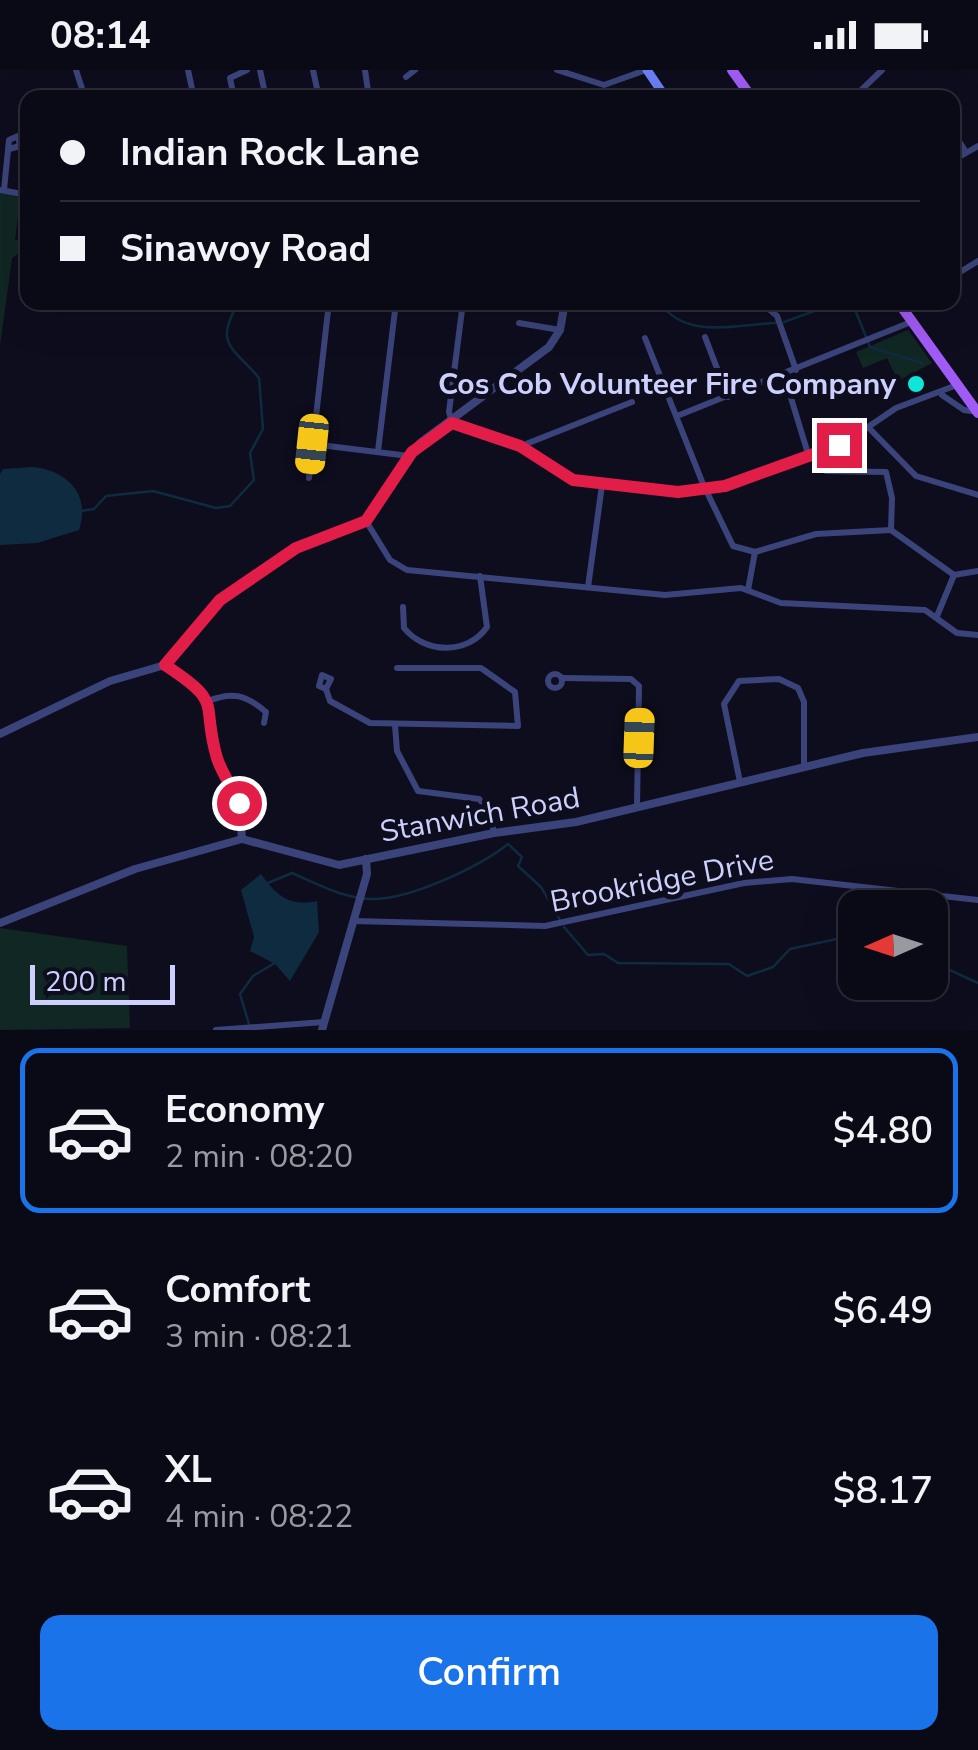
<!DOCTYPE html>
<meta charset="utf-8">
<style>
body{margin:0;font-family:"Nunito Sans",sans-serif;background:#181823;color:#f1f3f6;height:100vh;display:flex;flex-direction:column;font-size:38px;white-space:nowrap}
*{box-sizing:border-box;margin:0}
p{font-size:32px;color:#999aa1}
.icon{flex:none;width:55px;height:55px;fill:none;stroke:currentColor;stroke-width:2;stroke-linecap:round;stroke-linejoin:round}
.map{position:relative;height:960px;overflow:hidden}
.panel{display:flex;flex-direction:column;background:#0a0a16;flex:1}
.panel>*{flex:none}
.banner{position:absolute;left:20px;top:20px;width:940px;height:220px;border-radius:20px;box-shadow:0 10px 40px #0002,0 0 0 2px #2a2b35;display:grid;align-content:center;height:220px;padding:0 40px;background:#0a0a16}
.needle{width:65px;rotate:267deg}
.tools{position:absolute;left:838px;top:820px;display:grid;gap:20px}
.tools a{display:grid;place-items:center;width:110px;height:110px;border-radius:20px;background:#0a0a16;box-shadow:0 10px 40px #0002,0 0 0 2px #2a2b35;font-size:50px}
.scale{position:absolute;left:30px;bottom:25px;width:145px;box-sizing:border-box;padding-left:10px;border:5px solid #cdd0fc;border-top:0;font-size:28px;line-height:35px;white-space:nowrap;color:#cdd0fc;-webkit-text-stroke:8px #0d0d1e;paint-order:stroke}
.end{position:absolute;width:45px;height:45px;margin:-22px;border:12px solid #e11d48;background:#fff;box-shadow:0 0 0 5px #fff}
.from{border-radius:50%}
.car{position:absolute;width:30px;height:60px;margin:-30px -15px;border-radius:12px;box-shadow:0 0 8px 2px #0007;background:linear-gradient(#f5c518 24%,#345 0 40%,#f5c518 0 76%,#345 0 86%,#f5c518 0)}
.banner b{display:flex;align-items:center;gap:35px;height:95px;font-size:38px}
.banner b+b{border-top:2px solid #2a2b35}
.banner i{width:25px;height:25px;background:#f1f3f6}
ul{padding:18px 0 0;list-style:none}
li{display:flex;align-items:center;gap:30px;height:165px;margin:0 20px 15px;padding:0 20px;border:5px solid transparent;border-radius:20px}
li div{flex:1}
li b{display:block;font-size:38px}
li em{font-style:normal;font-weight:600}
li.selected{border-color:#1a73e8}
li>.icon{width:90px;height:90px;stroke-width:1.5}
.button{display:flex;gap:20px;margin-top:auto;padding:20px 40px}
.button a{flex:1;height:115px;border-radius:20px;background:#1a73e8;color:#fff;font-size:40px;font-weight:600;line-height:115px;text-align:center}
.status{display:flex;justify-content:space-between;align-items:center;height:70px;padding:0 50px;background:#0a0a16;direction:ltr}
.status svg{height:28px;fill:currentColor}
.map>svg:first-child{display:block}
.green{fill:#112723}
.water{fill:#0f2b40}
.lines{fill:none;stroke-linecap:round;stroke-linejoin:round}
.stream{stroke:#0f2b40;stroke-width:2.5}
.minor{stroke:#3b447a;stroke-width:6}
.tertiary{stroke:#3b447a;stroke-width:8}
.secondary{stroke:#6a7ff6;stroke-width:9}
.primary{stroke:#a15bf5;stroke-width:10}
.route{stroke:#e11d48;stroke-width:12}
.poi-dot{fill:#0fe6d7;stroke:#0d0d1e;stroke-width:4}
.labels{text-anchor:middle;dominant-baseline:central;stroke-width:10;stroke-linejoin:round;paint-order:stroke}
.poi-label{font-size:30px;font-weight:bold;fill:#cdd0fc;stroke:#0d0d1e;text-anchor:end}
.street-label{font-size:30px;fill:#cdd0fc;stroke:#0d0d1e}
</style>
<div class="status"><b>08:14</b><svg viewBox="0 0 49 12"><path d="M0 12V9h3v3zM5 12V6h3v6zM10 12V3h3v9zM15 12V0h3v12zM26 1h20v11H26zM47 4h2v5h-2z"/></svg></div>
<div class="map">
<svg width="978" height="960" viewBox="0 0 978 960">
<rect width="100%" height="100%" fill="#0d0d1e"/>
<g class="green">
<polygon points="0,120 21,123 15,170 28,170 27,177 12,188 0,276"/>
<polygon points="908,260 932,293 898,311 887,288 863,298 856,282"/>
<polygon points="0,858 127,876 130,958 0,960"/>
</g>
<g class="water">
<path d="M32,397C67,400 91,424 79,460L37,473L0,475V404L3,399Z"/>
<path d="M261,804C276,825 289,837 317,831L319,862L290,911L275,894L250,881L254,867L241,820Z"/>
</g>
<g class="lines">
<g class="stream">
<path d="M659,232C687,271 735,254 776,253"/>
<polyline points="852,232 870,277 922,293"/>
<polyline points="784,252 839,232"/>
<path d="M81,441L94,439L106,426L153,421L216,438L230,436L254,410L250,383L263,359L259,308C235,278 212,276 239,232"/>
<path d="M268,813L292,803C318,814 344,829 373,829C411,829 479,797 508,774L522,787L518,796L541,817L560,850"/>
<polyline points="564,857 588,885 604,884 618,893 729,894 747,906 773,897 790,879 846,867 855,872"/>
<polyline points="930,891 978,913"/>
<polyline points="249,954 240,924 253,906 275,893"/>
</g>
<g class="minor">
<polyline points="76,0 85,28"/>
<polyline points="188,0 194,28"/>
<polyline points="260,0 266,28"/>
<polyline points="313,0 319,28"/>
<polyline points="365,0 369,28"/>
<polyline points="557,0 604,15 646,0"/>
<polyline points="406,7 415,0"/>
<polyline points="234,28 230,8 247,0"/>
<polyline points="853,28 882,0"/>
<polyline points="952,60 966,82"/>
<polyline points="952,91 978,76"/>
<polyline points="0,120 28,125"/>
<polyline points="4,120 9,70 18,66 20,76 9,79"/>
<polyline points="952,207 978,191"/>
<polyline points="463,232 449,342 452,353 521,376 573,410 692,422 725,416 817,384 852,368 896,338 957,315"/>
<polyline points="770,240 777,246 796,300"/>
<polyline points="519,253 560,260"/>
<polyline points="705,267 728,327"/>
<polyline points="645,268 703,414 733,476 755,482 816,464 891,460"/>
<polyline points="784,305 809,387"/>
<polyline points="942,325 964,340 978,342"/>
<polyline points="677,346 911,252"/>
<polyline points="868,357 916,406 978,425"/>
<polyline points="312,374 409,386"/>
<polyline points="521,376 632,332"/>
<polyline points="378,381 396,232"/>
<polyline points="812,386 826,401 886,402 892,428 891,460 954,505 978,501"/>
<polyline points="309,408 329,232"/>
<polyline points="366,451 390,490 407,500 665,525 741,518 781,533 925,540 957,563 978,565"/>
<polyline points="588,517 602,415"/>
<polyline points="748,520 755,482"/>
<path d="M403,537L404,558C424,583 467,586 487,557L480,506"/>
<polyline points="937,546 954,505"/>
<circle cx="555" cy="611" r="7"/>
<polyline points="562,608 631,609 639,616 637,735"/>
<polyline points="326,619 331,609 322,605 319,616 326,619 330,631 370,653 518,656 515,622 481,598 397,598"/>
<path d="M208,631C233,621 246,625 266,642L264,653"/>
<polyline points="395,655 397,681 418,721 479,729 489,740 494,763"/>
<polyline points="740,712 724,634 739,611 779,609 798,618 804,632 804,696"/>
<polyline points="353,851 545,856 744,813 792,809 978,830"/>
<polyline points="216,960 324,952"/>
</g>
<g class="tertiary">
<polyline points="165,595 193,613 208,631 218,690 239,733 242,769"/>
<polyline points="0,664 110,611 165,595 224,527 296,479 366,451 420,373 549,277 560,260 565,232"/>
<polyline points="0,853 135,799 242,769 339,795 494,763 576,752 863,683 978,667"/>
<polyline points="322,960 367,804 366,789"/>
</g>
<polyline class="secondary" points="647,0 666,28"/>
<g class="primary">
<polyline points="732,0 752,28"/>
<polyline points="898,232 978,343"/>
</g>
</g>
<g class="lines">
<path class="route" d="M239,733C233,718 222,704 217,688C200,631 226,635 165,595L220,530L296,478L366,451L412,382L452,353L520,376L573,410L678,422L725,416L839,375"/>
</g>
<circle class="poi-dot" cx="916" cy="314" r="10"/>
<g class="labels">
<g class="poi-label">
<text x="896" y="314">Cos Cob Volunteer Fire Company</text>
</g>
<g class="street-label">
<text transform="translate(480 745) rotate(-10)">Stanwich Road</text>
<text transform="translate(662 811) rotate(-11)">Brookridge Drive</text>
</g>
</g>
</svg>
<div class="tools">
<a><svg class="needle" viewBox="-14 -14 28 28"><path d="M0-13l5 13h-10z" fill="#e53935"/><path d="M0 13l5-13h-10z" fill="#999aa1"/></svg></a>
</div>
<div class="scale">200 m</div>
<i class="end from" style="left:239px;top:733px"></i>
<i class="end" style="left:839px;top:375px"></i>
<i class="car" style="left:312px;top:374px;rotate:186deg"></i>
<i class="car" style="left:639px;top:668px;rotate:2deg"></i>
<div class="banner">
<b><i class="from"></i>Indian Rock Lane</b>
<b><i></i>Sinawoy Road</b>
</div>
</div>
<section class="panel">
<ul>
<li class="selected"><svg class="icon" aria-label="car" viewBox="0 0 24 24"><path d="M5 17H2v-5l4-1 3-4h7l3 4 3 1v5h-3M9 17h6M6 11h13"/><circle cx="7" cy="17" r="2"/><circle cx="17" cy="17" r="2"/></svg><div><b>Economy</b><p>2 min · 08:20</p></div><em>$4.80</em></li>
<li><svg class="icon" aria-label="car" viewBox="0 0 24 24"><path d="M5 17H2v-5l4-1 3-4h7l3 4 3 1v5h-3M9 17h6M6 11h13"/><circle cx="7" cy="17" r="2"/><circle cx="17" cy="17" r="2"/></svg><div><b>Comfort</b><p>3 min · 08:21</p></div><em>$6.49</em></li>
<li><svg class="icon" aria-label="car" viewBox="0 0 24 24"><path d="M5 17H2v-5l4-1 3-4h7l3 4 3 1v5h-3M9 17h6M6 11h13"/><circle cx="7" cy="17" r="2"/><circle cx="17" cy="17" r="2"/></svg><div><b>XL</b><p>4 min · 08:22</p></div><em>$8.17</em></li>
</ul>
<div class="button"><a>Confirm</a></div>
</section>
